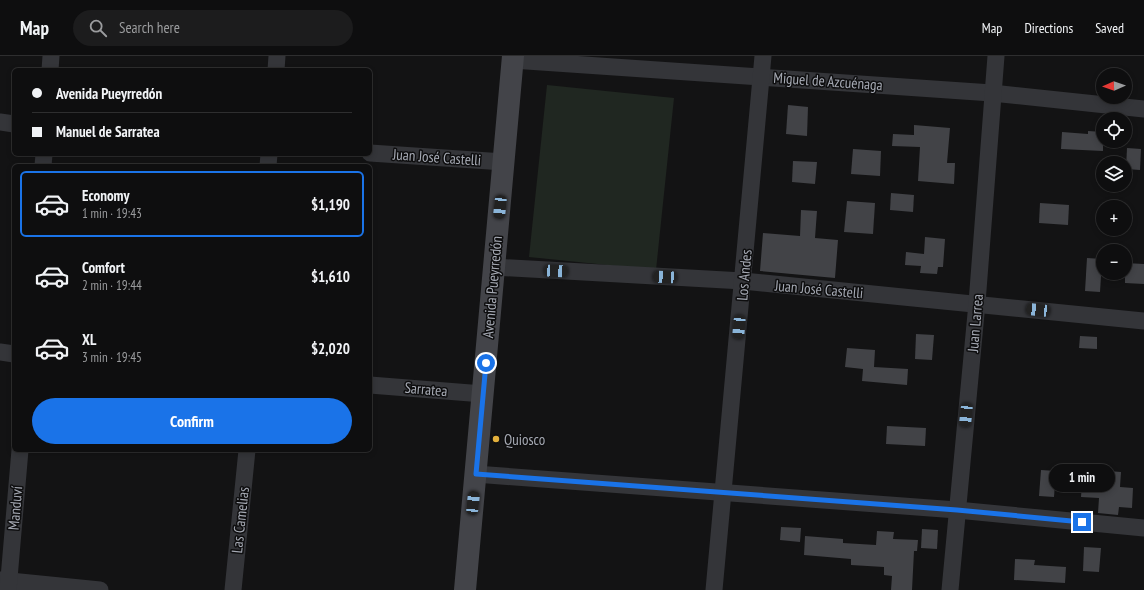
<!DOCTYPE html>
<meta charset="utf-8">
<style>
body{margin:0;font-family:"PT Sans Narrow",sans-serif;background:#1c1c1d;color:#f1f3f6;height:100vh;display:flex;flex-direction:column;font-size:15px;white-space:nowrap}
*{box-sizing:border-box;margin:0}
p{font-size:13px;color:#9b9c9e}
.icon{flex:none;width:22px;height:22px;fill:none;stroke:currentColor;stroke-width:2;stroke-linecap:round;stroke-linejoin:round}
.map{position:relative;flex:1;overflow:hidden}
.details{position:absolute;left:12px;top:108px;width:360px;height:288px;display:flex;flex-direction:column;background:#0e0e0f;border-radius:6px;box-shadow:0 2px 6px #0003,0 0 0 1px #2e2e2f}
.details>*{flex:none}
.hud{position:absolute;left:12px;top:12px;width:360px;height:88px;border-radius:6px;box-shadow:0 2px 6px #0003,0 0 0 1px #2e2e2f;display:grid;align-content:center;height:88px;padding:0 20px;background:#0e0e0f}
.needle{width:26px;rotate:268deg}
.controls{position:absolute;left:1096px;top:12px;display:grid;gap:8px}
.controls a{display:grid;place-items:center;width:36px;height:36px;border-radius:50%;background:#0e0e0f;box-shadow:0 2px 6px #0003,0 0 0 1px #2e2e2f;font-size:20px}
.end{position:absolute;width:18px;height:18px;margin:-9px;border:5px solid #1a73e8;background:#fff;box-shadow:0 0 0 2px #fff}
.from{border-radius:50%}
.bubble{position:absolute;height:28px;border-radius:14px;background:#0e0e0f;box-shadow:0 2px 6px #0003,0 0 0 1px #2e2e2f;font-size:13px;font-weight:800;line-height:28px;text-align:center}
.car{position:absolute;width:12px;height:24px;margin:-12px -6px;border-radius:5px;box-shadow:0 0 3px 1px #0007;background:linear-gradient(#222 24%,#8ab4d8 0 40%,#222 0 76%,#8ab4d8 0 86%,#222 0)}
.hud b{display:flex;align-items:center;gap:14px;height:38px;font-size:15px}
.hud b+b{border-top:1px solid #2e2e2f}
.hud i{width:10px;height:10px;background:#f1f3f6}
ul{padding:7px 0 0;list-style:none}
li{display:flex;align-items:center;gap:12px;height:66px;margin:0 8px 6px;padding:0 12px;border:2px solid transparent;border-radius:6px}
li div{flex:1}
li b{display:block;font-size:15px}
li em{font-style:normal;font-weight:800}
li.current{border-color:#1a73e8}
li>.icon{width:36px;height:36px;stroke-width:1.5}
.action{display:flex;gap:8px;margin-top:auto;padding:8px 20px}
.action a{flex:1;height:46px;border-radius:24px;background:#1a73e8;color:#fff;font-size:16px;font-weight:800;line-height:46px;text-align:center}
header{display:flex;align-items:center;gap:24px;box-sizing:border-box;height:56px;padding:0 20px;background:#0e0e0f;border-bottom:1px solid #2e2e2f}
header strong{font-size:19px}
nav{display:flex;gap:22px;margin-inline-start:auto;font-size:14px}
.search{width:280px;height:36px;background:#1c1c1d;display:flex;align-items:center;gap:10px;box-sizing:border-box;padding:0 14px;border-radius:22px;color:#9b9c9e;font-size:15px}
.map>svg:first-child{display:block}
.green{fill:#202721}
.building{fill:#424347}
.lines{fill:none;stroke-linecap:round;stroke-linejoin:round}
.minor{stroke:#343539;stroke-width:17}
.secondary{stroke:#434449;stroke-width:22}
.route{stroke:#1a73e8;stroke-width:5}
.poi-dot{fill:#e3b03c;stroke:#0e0e0f;stroke-width:1.5}
.labels{text-anchor:middle;dominant-baseline:central;stroke-width:3;stroke-linejoin:round;paint-order:stroke}
.street-label{font-size:15px;fill:#a6aab4;stroke:#0e0e0f}
.poi-label{font-size:15px;fill:#a6aab4;stroke:#0e0e0f;text-anchor:start}
</style>
<header>
<strong>Map</strong>
<div class="search"><svg class="icon" aria-label="search" viewBox="0 0 24 24"><circle cx="10" cy="10" r="6"/><path d="M15 15l6 6"/></svg>Search here</div>
<nav><a>Map</a><a>Directions</a><a>Saved</a></nav>
</header>
<div class="map">
<svg width="1144" height="534" viewBox="0 0 1144 534">
<rect width="100%" height="100%" fill="#131314"/>
<polygon class="green" points="547,29 674,42 656,214 529,201"/>
<g class="building">
<polygon points="788,49 808,51 807,80 786,78"/>
<polygon points="914,69 950,72 947,107 955,107 954,128 918,125 920,91 892,90 893,78 914,79"/>
<polygon points="1088,75 1103,76 1103,95 1061,93 1062,76 1088,78"/>
<polygon points="1127,92 1141,93 1140,114 1126,113"/>
<polygon points="853,93 881,95 880,120 851,118"/>
<polygon points="793,105 817,106 815,128 792,126"/>
<polygon points="891,137 914,139 913,156 890,154"/>
<polygon points="847,145 875,147 873,178 844,176"/>
<polygon points="1040,147 1069,149 1068,169 1039,167"/>
<polygon points="801,154 817,155 815,182 838,184 835,222 760,215 763,177 800,180"/>
<polygon points="925,181 945,183 943,211 938,211 937,218 920,217 921,210 905,209 906,196 924,198"/>
<polygon points="1087,202 1102,203 1100,236 1085,235"/>
<polygon points="1125,207 1144,208 1144,228 1125,227"/>
<polygon points="916,278 934,279 932,304 915,303"/>
<polygon points="1080,280 1097,281 1097,293 1079,292"/>
<polygon points="847,292 875,294 874,311 908,313 907,329 862,325 863,313 845,311"/>
<polygon points="887,370 926,372 925,390 886,388"/>
<polygon points="1078,410 1095,411 1095,414 1121,416 1120,431 1133,432 1132,452 1119,451 1118,459 1098,457 1099,442 1081,441 1082,427 1076,427"/>
<polygon points="1041,414 1056,415 1054,441 1039,440"/>
<polygon points="781,471 801,472 800,486 780,484"/>
<polygon points="922,473 938,474 937,493 921,492"/>
<polygon points="877,475 894,476 893,483 918,484 917,495 914,495 912,534 891,534 892,520 884,519 884,511 851,509 851,503 804,499 805,480 843,483 843,487 876,489"/>
<polygon points="1084,491 1101,492 1099,516 1083,515"/>
<polygon points="1015,503 1035,504 1034,509 1066,511 1065,527 1014,524"/>
</g>
<g class="lines">
<g class="minor">
<polyline points="512,4 992,37 1144,53"/>
<polyline points="50,14 51,0"/>
<polyline points="276,14 277,0"/>
<polyline points="0,66 14,68"/>
<polyline points="370,97 504,106"/>
<polyline points="43,110 44,98"/>
<polyline points="268,110 269,98"/>
<polyline points="494,211 743,225 1144,265"/>
<polyline points="0,296 14,298"/>
<polyline points="370,329 483,338"/>
<polyline points="475,418 957,454 1144,472"/>
<polyline points="0,524 100,534"/>
<polyline points="8,534 20,394"/>
<polyline points="233,534 247,394"/>
<polyline points="714,534 763,0"/>
<polyline points="950,534 977,247 996,0"/>
</g>
<polyline class="secondary" points="465,534 513,0"/>
</g>
<g class="lines">
<polyline class="route" points="486,307 476,418 957,454 1082,466"/>
</g>
<circle class="poi-dot" cx="496" cy="383" r="4"/>
<g class="labels">
<g class="street-label">
<text transform="translate(828 25) rotate(4)">Miguel de Azcuénaga</text>
<text transform="translate(437 101) rotate(4)">Juan José Castelli</text>
<text transform="translate(744 219) rotate(-85)">Los Andes</text>
<text transform="translate(492 231) rotate(-85)">Avenida Pueyrredón</text>
<text transform="translate(819 233) rotate(5)">Juan José Castelli</text>
<text transform="translate(975 267) rotate(-85)">Juan Larrea</text>
<text transform="translate(426 333) rotate(5)">Sarratea</text>
<text transform="translate(15 452) rotate(-85)">Manduví</text>
<text transform="translate(240 464) rotate(-84)">Las Camelias</text>
</g>
<g class="poi-label">
<text x="504" y="383">Quiosco</text>
</g>
</g>
</svg>
<div class="controls">
<a><svg class="needle" viewBox="-14 -14 28 28"><path d="M0-13l5 13h-10z" fill="#e53935"/><path d="M0 13l5-13h-10z" fill="#9b9c9e"/></svg></a>
<a><svg class="icon" aria-label="locate" viewBox="0 0 24 24"><circle cx="12" cy="12" r="6"/><path d="M12 2v4M12 18v4M2 12h4M18 12h4"/></svg></a>
<a><svg class="icon" aria-label="layers" viewBox="0 0 24 24"><path d="M12 4l9 5-9 5-9-5zM3 14l9 5 9-5"/></svg></a>
<a>+</a>
<a>−</a>
</div>
<i class="end from" style="left:486px;top:307px"></i>
<i class="end" style="left:1082px;top:466px"></i>
<div class="bubble" style="left:1049px;top:408px;width:66px">1 min</div>
<i class="car" style="left:500px;top:151px;rotate:186deg"></i>
<i class="car" style="left:556px;top:215px;rotate:93deg"></i>
<i class="car" style="left:665px;top:221px;rotate:273deg"></i>
<i class="car" style="left:1038px;top:254px;rotate:276deg"></i>
<i class="car" style="left:739px;top:271px;rotate:185deg"></i>
<i class="car" style="left:966px;top:359px;rotate:186deg"></i>
<i class="car" style="left:473px;top:447px;rotate:6deg"></i>
<div class="hud">
<b><i class="from"></i>Avenida Pueyrredón</b>
<b><i></i>Manuel de Sarratea</b>
</div>
<section class="details">
<ul>
<li class="current"><svg class="icon" aria-label="car" viewBox="0 0 24 24"><path d="M5 17H2v-5l4-1 3-4h7l3 4 3 1v5h-3M9 17h6M6 11h13"/><circle cx="7" cy="17" r="2"/><circle cx="17" cy="17" r="2"/></svg><div><b>Economy</b><p>1 min · 19:43</p></div><em>$1,190</em></li>
<li><svg class="icon" aria-label="car" viewBox="0 0 24 24"><path d="M5 17H2v-5l4-1 3-4h7l3 4 3 1v5h-3M9 17h6M6 11h13"/><circle cx="7" cy="17" r="2"/><circle cx="17" cy="17" r="2"/></svg><div><b>Comfort</b><p>2 min · 19:44</p></div><em>$1,610</em></li>
<li><svg class="icon" aria-label="car" viewBox="0 0 24 24"><path d="M5 17H2v-5l4-1 3-4h7l3 4 3 1v5h-3M9 17h6M6 11h13"/><circle cx="7" cy="17" r="2"/><circle cx="17" cy="17" r="2"/></svg><div><b>XL</b><p>3 min · 19:45</p></div><em>$2,020</em></li>
</ul>
<div class="action"><a>Confirm</a></div>
</section>
</div>
